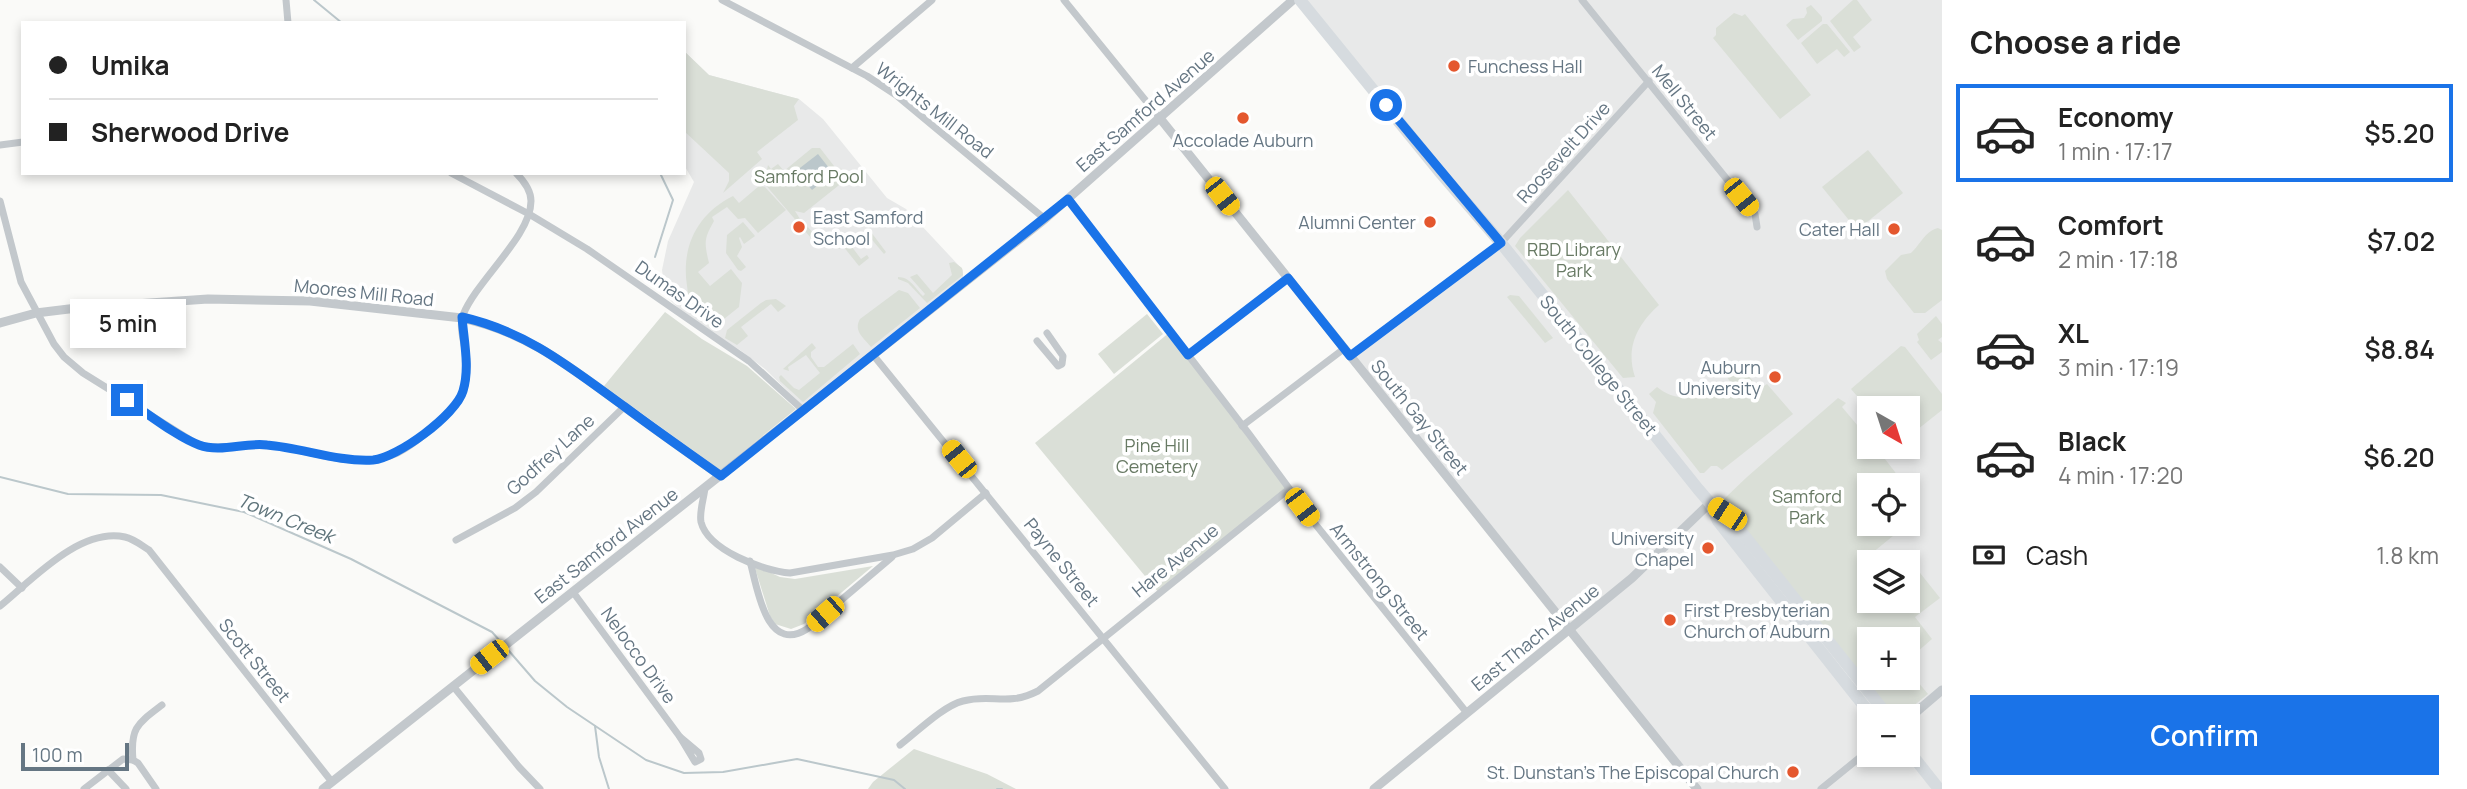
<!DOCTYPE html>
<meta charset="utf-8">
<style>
body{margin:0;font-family:Manrope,sans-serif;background:#f6f6f6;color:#222;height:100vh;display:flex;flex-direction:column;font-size:26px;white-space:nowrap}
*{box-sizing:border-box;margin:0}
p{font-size:23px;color:#767676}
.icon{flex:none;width:38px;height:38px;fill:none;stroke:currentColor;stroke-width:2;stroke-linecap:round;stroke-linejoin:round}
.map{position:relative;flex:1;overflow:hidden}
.drawer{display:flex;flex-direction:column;background:#fff;width:525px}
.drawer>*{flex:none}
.guide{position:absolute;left:21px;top:21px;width:665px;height:154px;border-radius:0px;box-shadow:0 4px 10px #0003;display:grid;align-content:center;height:154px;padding:0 28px;background:#fff}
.needle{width:46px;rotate:141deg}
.buttons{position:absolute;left:1857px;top:396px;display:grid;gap:14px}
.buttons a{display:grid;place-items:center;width:63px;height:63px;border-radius:0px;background:#fff;box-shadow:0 4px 10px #0003;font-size:35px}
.scale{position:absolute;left:21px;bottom:18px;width:108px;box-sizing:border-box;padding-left:7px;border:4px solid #657683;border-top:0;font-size:19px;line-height:24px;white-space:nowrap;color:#657683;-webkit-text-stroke:5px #fff;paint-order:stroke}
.end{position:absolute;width:32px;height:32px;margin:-16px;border:9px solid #1a73e8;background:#fff;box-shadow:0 0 0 4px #fff}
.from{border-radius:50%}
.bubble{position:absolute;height:49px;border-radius:0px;background:#fff;box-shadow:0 4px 10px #0003;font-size:23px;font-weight:600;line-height:49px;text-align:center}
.car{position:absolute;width:21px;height:42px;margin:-21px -10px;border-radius:9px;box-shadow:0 0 5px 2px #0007;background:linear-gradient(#f5c518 24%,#345 0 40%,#f5c518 0 76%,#345 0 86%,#f5c518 0)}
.guide b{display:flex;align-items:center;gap:24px;height:66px;font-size:26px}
.guide b+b{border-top:2px solid #e0e0e0}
.guide i{width:18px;height:18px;background:#222}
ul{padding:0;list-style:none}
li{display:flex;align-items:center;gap:21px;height:98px;margin:0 14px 10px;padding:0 14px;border:4px solid transparent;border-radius:0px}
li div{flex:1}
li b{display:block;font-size:26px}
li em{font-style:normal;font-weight:600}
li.active{border-color:#1a73e8}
li>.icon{width:63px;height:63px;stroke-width:1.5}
h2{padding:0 28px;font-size:32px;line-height:84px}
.pay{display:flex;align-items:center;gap:18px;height:77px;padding:0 28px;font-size:26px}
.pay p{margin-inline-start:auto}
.action{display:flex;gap:14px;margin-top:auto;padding:14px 28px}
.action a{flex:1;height:80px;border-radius:0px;background:#1a73e8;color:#fff;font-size:28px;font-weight:600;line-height:80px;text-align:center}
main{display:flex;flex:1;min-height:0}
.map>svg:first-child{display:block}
.built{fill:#e8e9e9;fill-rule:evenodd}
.green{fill:#dadfd7}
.water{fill:#bbc7cb}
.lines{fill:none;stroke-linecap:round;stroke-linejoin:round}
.stream{stroke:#bbc7cb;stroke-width:2}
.minor{stroke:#c3c8cc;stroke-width:7}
.tertiary{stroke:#c3c8cc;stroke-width:9}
.primary{stroke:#d6dbdf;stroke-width:12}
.route{stroke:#1a73e8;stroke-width:9}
.poi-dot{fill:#e4572e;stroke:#fff;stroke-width:2.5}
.labels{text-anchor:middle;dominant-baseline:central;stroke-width:7;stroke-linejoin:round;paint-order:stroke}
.poi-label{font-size:18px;fill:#657683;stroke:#fff;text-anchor:end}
.street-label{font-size:18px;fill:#657683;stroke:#fff}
.park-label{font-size:18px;fill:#687a64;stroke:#fff}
.water-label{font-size:19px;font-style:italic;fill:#60757c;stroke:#fff}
</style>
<main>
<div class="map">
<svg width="1942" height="789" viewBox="0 0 1942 789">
<rect width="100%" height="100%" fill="#fafaf8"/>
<g class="built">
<path d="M1301,0H1942V789H1697L1350,356L1501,243ZM1869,408H1908V446H1869ZM1869,485H1908V523H1869ZM1869,562H1908V600H1869ZM1869,639H1908V677H1869ZM1869,716H1908V754H1869Z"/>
<polygon points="684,51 709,75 799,99 823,119 887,198 906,209 963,270 963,278 802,405 765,369 740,350 689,319 665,295 662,270 668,241 694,182 684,165"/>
</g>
<g class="green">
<polygon points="1853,0 1857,0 1872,20 1853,37 1861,47 1854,52 1830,21"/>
<polygon points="1811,5 1822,17 1822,21 1798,40 1786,25 1793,19 1804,18 1807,13 1806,8"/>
<polygon points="1734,13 1742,16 1745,14 1811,95 1780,119 1713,38 1716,35 1716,28"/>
<polygon points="1823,24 1827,24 1850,52 1844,57 1837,49 1817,64 1801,43"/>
<polygon points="684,51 709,75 799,99 794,106 798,120 757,152 762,159 723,193 729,181 729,173 684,131"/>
<polygon points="812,148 820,148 841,175 843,173 840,167 847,176 853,174 804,213 795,211 805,227 807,226 820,241 823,240 817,245 764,183 768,165 771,169 778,164 784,171"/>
<polygon points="1868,150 1903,193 1857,230 1822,187"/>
<path d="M759,186L765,187L786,210L758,233L745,218L738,219L727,207L712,217L714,221C704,239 704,242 709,263L698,272L710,286L731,269L742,283L739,307L714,327H711C705,323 698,319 694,313C690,305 688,295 687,286C681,247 697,214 733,196L739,203Z"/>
<path d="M1568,190L1659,305C1638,324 1625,347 1635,377L1623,378L1515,246L1520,238Z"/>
<polygon points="743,222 755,236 744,244 740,237 739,238 742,247 737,256 746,267 741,271 738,270 726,253 727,235"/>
<path d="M1938,228L1942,230V300L1925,313H1914L1887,279L1885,271L1901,255L1911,253C1921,244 1924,232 1938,228Z"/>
<polygon points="871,232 886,252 884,254 868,235 852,247 861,259 867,255 869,258 859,266 843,246 839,249 831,239"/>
<path d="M949,263L954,262L962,268L963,275L927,303L908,283L898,279V277C910,277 915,288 923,296L925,294L910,277L917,274L933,293L952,275Z"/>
<path d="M899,290L908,293L920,308L871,347C864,338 853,331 860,319Z"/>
<polygon points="1510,295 1519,296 1553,338 1545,343 1507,297"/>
<polygon points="776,299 786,306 778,312 771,304 741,327 748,336 737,345 725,338 727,330 761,303 766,300"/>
<polygon points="665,312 702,339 747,366 796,409 720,470 604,386"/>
<polygon points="1147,314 1163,334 1114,374 1098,354"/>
<polygon points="1936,316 1942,324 1942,337 1938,340 1942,343 1942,352 1931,360 1917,342 1919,340 1917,334"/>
<polygon points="1170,332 1289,489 1159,593 1035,443"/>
<polygon points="812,343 816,348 811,352 811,357 818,367 824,367 853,344 860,354 803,402 780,381 779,377 781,375 794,388 799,390 820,373 806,355 788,367 789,371 783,369"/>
<polygon points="1901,346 1905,347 1942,394 1942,410 1908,437 1908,408 1869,408 1869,410 1851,389"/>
<path d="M1741,366L1759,389L1767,384L1793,414L1722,470L1717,466H1711L1704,473H1700L1653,413L1656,402L1649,394L1657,387C1677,403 1698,399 1717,385L1722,390L1731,383L1727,377Z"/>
<polygon points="1838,398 1846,403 1842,407 1869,439 1869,446 1875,446 1905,485 1869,485 1869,523 1892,523 1899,531 1871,554 1876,562 1869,562 1869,600 1908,600 1908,562 1894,562 1905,554 1940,598 1915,617 1932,639 1908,660 1908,639 1869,639 1869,677 1908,677 1908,670 1928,694 1901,716 1893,716 1725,504 1725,498 1747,477"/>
<polygon points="754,565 780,577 795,579 873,566 804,624 791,629 775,624 770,616"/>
<polygon points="914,749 987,774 1016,789 868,789 873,782"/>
</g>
<polygon class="water" points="818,154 833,173 812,190 796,171"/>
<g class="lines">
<g class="stream">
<polyline points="314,0 342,23"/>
<polyline points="655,257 673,200 660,173"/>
<polyline points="0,477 68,494 161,495 244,512 351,559 492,632 500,641"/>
<polyline points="509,651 535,681 567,707 646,760 684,773 723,772 797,759 894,780 905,789"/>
<polyline points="595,726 599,757 609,789"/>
<polyline points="997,789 1002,789"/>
</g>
<g class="minor">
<polyline points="286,0 288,23"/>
<polyline points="722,0 867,76 896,95 1045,219"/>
<polyline points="1064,0 1159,117"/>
<polyline points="1582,0 1755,214 1757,227"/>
<polyline points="852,68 932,0"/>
<polyline points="0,145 23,142"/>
<polyline points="451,173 529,214 587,249 749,361 804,411"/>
<polyline points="1068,199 1249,434 1316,525 1467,713"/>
<path d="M0,201L21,282L54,344L64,357L83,373L200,446C222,450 242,443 264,445C306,447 354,472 395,454C413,446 450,415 460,399C466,389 467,373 467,362C466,348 458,327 463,315C477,280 531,236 531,201C531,191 523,180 516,173"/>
<polyline points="1037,341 1058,366 1062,364 1063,356 1047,333"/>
<polyline points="1188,355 1288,278"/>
<polyline points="874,356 1225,789"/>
<polyline points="1350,356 1501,243 1649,81"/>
<polyline points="1242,426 1345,348"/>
<path d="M705,488C704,498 699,512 701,522C708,550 763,571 790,573L893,555L913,549L932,538L986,493"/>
<polyline points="456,540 515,508 536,492 624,407"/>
<path d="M750,561C757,587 766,655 807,629L892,557"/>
<polyline points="0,567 22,588"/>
<polyline points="573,592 680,737"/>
<path d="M0,606C32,580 80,527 125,537C134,539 141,545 149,550L332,782"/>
<polyline points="453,686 519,767 540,789"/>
<polygon points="680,737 699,753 701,759 695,762"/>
<path d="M900,745C917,732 943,706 963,701C993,693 1006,707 1038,691L1289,489"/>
<polyline points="108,770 126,789"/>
<polyline points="84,789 123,759 133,760"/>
<path d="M156,789L138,763L133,760C130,728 137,724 162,705"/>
<polyline points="1821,789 1869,750"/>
</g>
<g class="tertiary">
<polyline points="1159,117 1697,789"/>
<path d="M0,323L36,313L77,308L208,299L310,301L462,318C528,332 571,368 625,407C657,431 689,453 721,476"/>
<polyline points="1908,719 1942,690"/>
<polyline points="323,789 1045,219 1293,0"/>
<polyline points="1374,789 1632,578 1710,503"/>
</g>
<g class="primary">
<polyline points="1300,0 1439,171 1501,243 1698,489 1710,503 1727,514 1888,716"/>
<polyline points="1710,503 1718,521 1872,716"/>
<polyline points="1908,750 1939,789"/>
</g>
</g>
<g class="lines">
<path class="route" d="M127,400C147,413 177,437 199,445C221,453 245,442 267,445C303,448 337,462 373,460C397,458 456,415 463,391C470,368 464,342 462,317C528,332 571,368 625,407C657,431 689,453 721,476L1068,199L1188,355L1288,278L1350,356L1501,243L1386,105"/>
</g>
<g class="poi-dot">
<circle cx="1454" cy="66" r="7"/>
<circle cx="1243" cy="118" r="7"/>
<circle cx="1430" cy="222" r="7"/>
<circle cx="799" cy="227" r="7"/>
<circle cx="1894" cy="229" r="7"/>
<circle cx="1775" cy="377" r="7"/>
<circle cx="1708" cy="548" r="7"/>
<circle cx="1670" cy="620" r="7"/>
<circle cx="1793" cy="772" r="7"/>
</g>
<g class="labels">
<g class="poi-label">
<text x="1468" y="66" text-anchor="start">Funchess Hall</text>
<text x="1243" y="140" text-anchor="middle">Accolade Auburn</text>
<text x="813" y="217" text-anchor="start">East Samford<tspan x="813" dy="21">School</tspan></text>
<text x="1416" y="222">Alumni Center</text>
<text x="1880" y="229">Cater Hall</text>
<text x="1761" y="367">Auburn<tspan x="1761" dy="21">University</tspan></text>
<text x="1694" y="538">University<tspan x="1694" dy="21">Chapel</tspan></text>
<text x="1684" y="610" text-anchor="start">First Presbyterian<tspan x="1684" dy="21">Church of Auburn</tspan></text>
<text x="1779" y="772">St. Dunstan's The Episcopal Church</text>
</g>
<g class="street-label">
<text transform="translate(1685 102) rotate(51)">Mell Street</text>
<text transform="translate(935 110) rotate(38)">Wrights Mill Road</text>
<text transform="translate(1145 110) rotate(-41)">East Samford Avenue</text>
<text transform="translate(1563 152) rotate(-48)">Roosevelt Drive</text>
<text transform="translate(364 292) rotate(6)">Moores Mill Road</text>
<text transform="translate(680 294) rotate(35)">Dumas Drive</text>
<text transform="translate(1599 365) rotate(51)">South College Street</text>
<text transform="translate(1420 417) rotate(51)">South Gay Street</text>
<text transform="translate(550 454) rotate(-42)">Godfrey Lane</text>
<text transform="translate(606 545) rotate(-38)">East Samford Avenue</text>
<text transform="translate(1175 560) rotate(-39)">Hare Avenue</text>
<text transform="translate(1062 562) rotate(51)">Payne Street</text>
<text transform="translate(1380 581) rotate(51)">Armstrong Street</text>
<text transform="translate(1535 637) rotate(-39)">East Thach Avenue</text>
<text transform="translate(639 655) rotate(54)">Nelocco Drive</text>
<text transform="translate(255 660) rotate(51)">Scott Street</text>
</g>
<g class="park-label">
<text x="809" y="176">Samford Pool</text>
<text x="1574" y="249">RBD Library<tspan x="1574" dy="21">Park</tspan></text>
<text x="1157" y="445">Pine Hill<tspan x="1157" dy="21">Cemetery</tspan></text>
<text x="1807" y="496">Samford<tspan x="1807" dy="21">Park</tspan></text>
</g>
<g class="water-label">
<text transform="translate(286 518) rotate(22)">Town Creek</text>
</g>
</g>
</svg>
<div class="buttons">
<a><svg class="needle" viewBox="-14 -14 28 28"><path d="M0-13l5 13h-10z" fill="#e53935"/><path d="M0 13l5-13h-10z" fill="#767676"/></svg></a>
<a><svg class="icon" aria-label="locate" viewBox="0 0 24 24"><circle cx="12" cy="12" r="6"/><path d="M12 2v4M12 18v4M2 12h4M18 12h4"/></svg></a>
<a><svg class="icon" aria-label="layers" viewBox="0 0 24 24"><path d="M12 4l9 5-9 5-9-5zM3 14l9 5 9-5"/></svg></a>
<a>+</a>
<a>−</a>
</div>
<div class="scale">100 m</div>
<i class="end from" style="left:1386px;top:105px"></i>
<i class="end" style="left:127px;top:400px"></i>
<div class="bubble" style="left:70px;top:299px;width:116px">5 min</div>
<i class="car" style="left:1222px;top:196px;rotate:142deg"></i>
<i class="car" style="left:1741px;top:197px;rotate:141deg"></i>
<i class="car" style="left:959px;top:459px;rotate:321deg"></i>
<i class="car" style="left:1302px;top:507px;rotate:143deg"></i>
<i class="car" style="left:1727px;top:514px;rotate:303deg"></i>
<i class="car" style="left:825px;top:614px;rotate:229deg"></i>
<i class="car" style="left:489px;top:657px;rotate:232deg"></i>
<div class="guide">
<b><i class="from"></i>Umika</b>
<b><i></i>Sherwood Drive</b>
</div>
</div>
<section class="drawer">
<h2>Choose a ride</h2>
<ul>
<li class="active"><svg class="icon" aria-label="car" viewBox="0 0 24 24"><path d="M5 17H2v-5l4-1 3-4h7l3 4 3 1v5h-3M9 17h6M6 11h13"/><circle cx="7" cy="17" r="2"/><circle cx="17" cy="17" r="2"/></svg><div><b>Economy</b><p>1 min · 17:17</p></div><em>$5.20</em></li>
<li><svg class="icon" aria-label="car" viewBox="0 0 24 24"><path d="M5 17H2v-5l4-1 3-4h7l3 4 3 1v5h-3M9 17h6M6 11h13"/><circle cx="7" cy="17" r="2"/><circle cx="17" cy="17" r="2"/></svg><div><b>Comfort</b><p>2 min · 17:18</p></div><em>$7.02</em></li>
<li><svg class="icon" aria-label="car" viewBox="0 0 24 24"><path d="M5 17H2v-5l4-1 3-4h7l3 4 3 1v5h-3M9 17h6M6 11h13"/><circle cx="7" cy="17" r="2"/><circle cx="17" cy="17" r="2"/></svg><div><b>XL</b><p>3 min · 17:19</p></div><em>$8.84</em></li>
<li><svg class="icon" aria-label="car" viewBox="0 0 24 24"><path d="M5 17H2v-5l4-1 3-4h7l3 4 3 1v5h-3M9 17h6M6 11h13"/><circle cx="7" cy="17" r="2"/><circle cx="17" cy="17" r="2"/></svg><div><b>Black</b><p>4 min · 17:20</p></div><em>$6.20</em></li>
</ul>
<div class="pay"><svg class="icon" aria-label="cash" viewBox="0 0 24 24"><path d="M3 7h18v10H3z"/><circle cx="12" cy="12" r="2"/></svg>Cash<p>1.8 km</p></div>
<div class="action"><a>Confirm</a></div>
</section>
</main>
